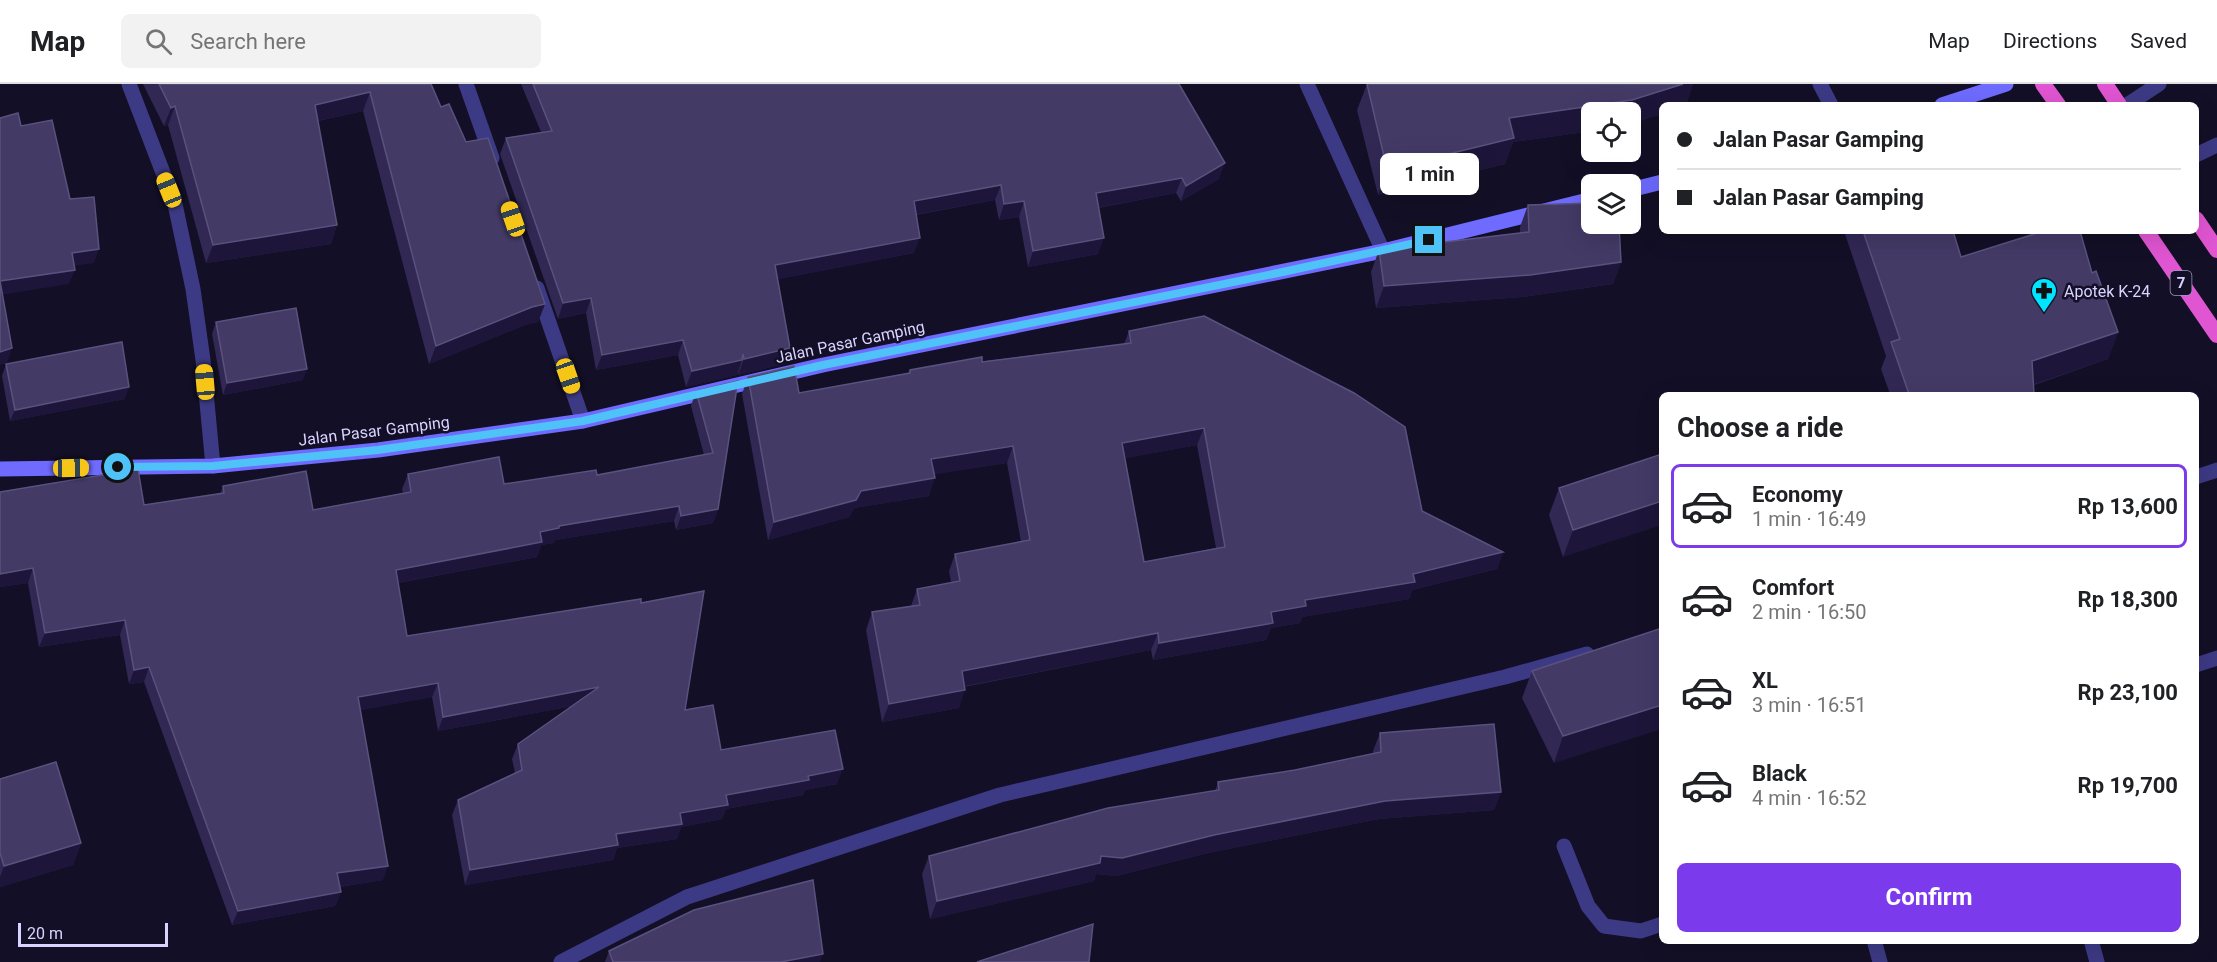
<!DOCTYPE html>
<meta charset="utf-8">
<style>
body{margin:0;font-family:Roboto,sans-serif;background:#f2f2f2;color:#202124;height:100vh;display:flex;flex-direction:column;font-size:22px;white-space:nowrap}
*{box-sizing:border-box;margin:0}
p{font-size:20px;color:#757577}
.icon{flex:none;width:33px;height:33px;fill:none;stroke:currentColor;stroke-width:2;stroke-linecap:round;stroke-linejoin:round}
.map{position:relative;flex:1;overflow:hidden}
.panel{position:absolute;left:1659px;top:308px;width:540px;height:552px;display:flex;flex-direction:column;background:#fff;border-radius:9px;box-shadow:0 6px 24px #0002}
.panel>*{flex:none}
.guide{position:absolute;left:1659px;top:18px;width:540px;height:132px;border-radius:9px;box-shadow:0 6px 24px #0002;display:grid;align-content:center;height:132px;padding:0 18px;background:#fff}
.fabs{position:absolute;left:1581px;top:18px;display:grid;gap:12px}
.fabs a{display:grid;place-items:center;width:60px;height:60px;border-radius:9px;background:#fff;box-shadow:0 6px 24px #0002;font-size:30px}
.scale{position:absolute;left:18px;bottom:15px;width:150px;box-sizing:border-box;padding-left:6px;border:3px solid #d9d4ff;border-top:0;font-size:16px;line-height:21px;white-space:nowrap;color:#d9d4ff;-webkit-text-stroke:4px #130f26;paint-order:stroke}
.end{position:absolute;width:27px;height:27px;margin:-14px;border:8px solid #4fc3f7;background:#111;box-shadow:0 0 0 3px #111}
.from{border-radius:50%}
.bubble{position:absolute;height:42px;border-radius:9px;background:#fff;box-shadow:0 6px 24px #0002;font-size:20px;font-weight:700;line-height:42px;text-align:center}
.car{position:absolute;width:18px;height:36px;margin:-18px -9px;border-radius:8px;box-shadow:0 0 4px 2px #0007;background:linear-gradient(#f5c518 24%,#345 0 40%,#f5c518 0 76%,#345 0 86%,#f5c518 0)}
.guide b{display:flex;align-items:center;gap:21px;height:57px;font-size:22px}
.guide b+b{border-top:2px solid #e0e0e0}
.guide i{width:15px;height:15px;background:#202124}
ul{padding:0;list-style:none}
li{display:flex;align-items:center;gap:18px;height:84px;margin:0 12px 9px;padding:0 6px;border:3px solid transparent;border-radius:9px}
li div{flex:1}
li b{display:block;font-size:22px}
li em{font-style:normal;font-weight:700}
li.active{border-color:#7c3aed}
li>.icon{width:54px;height:54px;stroke-width:1.5}
h2{padding:0 18px;font-size:27px;line-height:72px}
.button{display:flex;gap:12px;margin-top:auto;padding:12px 18px}
.button a{flex:1;height:69px;border-radius:9px;background:#7c3aed;color:#fff;font-size:24px;font-weight:700;line-height:69px;text-align:center}
header{display:flex;align-items:center;gap:36px;box-sizing:border-box;height:84px;padding:0 30px;background:#fff;border-bottom:2px solid #e0e0e0}
header strong{font-size:28px}
nav{display:flex;gap:33px;margin-inline-start:auto;font-size:21px}
.search{width:420px;height:54px;background:#f2f2f2;display:flex;align-items:center;gap:15px;box-sizing:border-box;padding:0 21px;border-radius:9px;color:#757577;font-size:22px}
.map>svg:first-child{display:block}
.lines{fill:none;stroke-linecap:round;stroke-linejoin:round}
.service{stroke:#3d3a85;stroke-width:15}
.minor{stroke:#3d3a85;stroke-width:15}
.secondary{stroke:#6f6bff;stroke-width:15}
.trunk{stroke:#e055d1;stroke-width:16}
.wall{fill:#312854;fill-rule:evenodd}
.shaded-wall{fill:#1d163a}
.building{fill:#433a66;stroke:#5a527e;stroke-width:1.5;fill-rule:evenodd}
.route{stroke:#4fc3f7;stroke-width:8}
.labels{text-anchor:middle;dominant-baseline:central;stroke-width:5;stroke-linejoin:round;paint-order:stroke}
.shield{fill:#130f26;stroke:#9e99be;stroke-width:1.5}
.shield-label{font-size:15px;font-weight:bold;fill:#d9d4ff}
.poi-label{font-size:16px;fill:#d9d4ff;stroke:#130f26;text-anchor:start}
.street-label{font-size:16px;fill:#d9d4ff;stroke:#130f26}
</style>
<header>
<strong>Map</strong>
<div class="search"><svg class="icon" aria-label="search" viewBox="0 0 24 24"><circle cx="10" cy="10" r="6"/><path d="M15 15l6 6"/></svg>Search here</div>
<nav><a>Map</a><a>Directions</a><a>Saved</a></nav>
</header>
<div class="map">
<svg width="2217" height="878" viewBox="0 0 2217 878">
<rect width="100%" height="100%" fill="#130f26"/>
<g class="lines">
<g class="service">
<polyline points="1820,0 1831,21"/>
<polyline points="2196,71 2217,61"/>
<polyline points="2196,393 2217,386"/>
<polyline points="2196,581 2217,574"/>
<polyline points="1564,762 1588,822 1604,842 1641,847 1662,840"/>
<polyline points="1874,856 1880,878"/>
<polyline points="2091,856 2097,878"/>
<polyline points="561,878 687,813 1000,711 1505,593 1587,570"/>
</g>
<g class="minor">
<polyline points="129,0 175,120 193,205 203,276 213,382"/>
<polyline points="466,0 492,74"/>
<polyline points="1307,0 1383,167"/>
<polyline points="2127,21 2159,0"/>
<polyline points="537,204 583,337"/>
</g>
<g class="secondary">
<polyline points="1942,21 2006,0"/>
<polyline points="1630,106 1662,98"/>
<polyline points="0,385 213,382 378,366 583,337 823,281 1383,167 1592,115"/>
</g>
<g class="trunk">
<polyline points="2043,0 2058,21"/>
<polyline points="2105,0 2119,21"/>
<polyline points="2196,135 2217,166"/>
<polyline points="2146,147 2217,251"/>
</g>
</g>
<g class="wall">
<polygon points="143,0 431,0 441,23 466,58 545,220 538,238 525,241 429,280 363,27 318,37 337,141 331,160 206,179 168,41 164,42"/>
<polygon points="521,0 1179,0 1219,95 1181,117 1176,109 1098,124 1098,170 1028,183 1019,133 999,136 995,116 916,131 914,169 778,195 784,280 738,291 738,288 737,291 686,303 678,271 596,286 586,229 558,235 500,70 506,54 541,48"/>
<polygon points="1367,0 1693,0 1686,21 1662,21 1662,30 1630,40 1592,28 1592,47 1513,58 1505,80 1378,111 1357,26"/>
<polygon points="1528,121 1621,178 1613,200 1522,213 1376,224 1371,188 1379,166 1520,149 1520,143"/>
<polygon points="1844,147 1953,147 1961,173 2092,189 2118,248 2108,275 2034,301 2034,310 1890,310 1881,285 1886,272"/>
<polygon points="216,238 303,296 223,311 212,250"/>
<path d="M1129,247L1422,427L1503,468L1497,485L1412,506L1409,515L1302,533L1300,539L1271,544L1266,556L1153,576L1151,566L964,603L959,624L882,638L866,546L872,528L911,522L917,505L951,498L949,487L955,470L1021,458L1007,379L934,390L929,412L854,424L849,433L768,456L742,310L748,293L799,309L908,289L910,286L1124,260ZM1197,361L1216,464L1144,478L1125,374Z"/>
<polygon points="6,280 125,315 10,337 2,292"/>
<polygon points="738,297 718,425 713,439 676,446 674,437 555,456 554,459 541,461 537,473 398,499 407,552 641,519 685,626 721,666 837,700 805,706 803,711 726,725 722,735 681,743 677,755 617,764 613,776 465,801 452,731 458,716 515,689 512,675 518,660 573,622 438,647 432,613 360,626 383,796 340,803 341,808 335,822 232,841 144,598 129,600 120,551 39,563 28,499 0,503 144,421 220,410 223,402 313,426 403,409 402,405 408,390 504,400 597,391 704,371 691,322 696,307"/>
<polygon points="1662,370 1563,473 1549,431 1559,404"/>
<polygon points="1662,544 1554,679 1522,614 1532,587"/>
<polygon points="1380,649 1501,708 1494,726 1379,735 1208,769 1116,792 1096,790 1094,797 930,835 922,790 929,772 1215,707 1218,698 1295,686 1373,670 1373,667"/>
<polygon points="0,695 81,759 73,781 0,803"/>
<polygon points="609,867 820,878 605,878"/>
</g>
<g class="shaded-wall">
<polygon points="1683,0 1693,0 1686,21 1662,21 1662,30 1630,40 1630,28 1592,28 1592,47 1513,58 1505,80 1378,111 1387,85 1509,34"/>
<polygon points="370,8 363,27 308,39 315,21"/>
<polygon points="175,22 168,41 164,42 171,24"/>
<polygon points="1225,79 1219,95 1181,117 1186,102"/>
<polygon points="1182,94 1176,109 1090,125 1096,109"/>
<polygon points="1001,101 995,116 908,132 914,117"/>
<polygon points="1024,117 1019,133 999,136 1004,120"/>
<polygon points="337,141 331,160 206,179 213,161"/>
<polygon points="920,154 914,169 769,197 775,181"/>
<polygon points="1104,154 1098,170 1028,183 1033,167"/>
<polygon points="99,165 94,179 67,183 72,169"/>
<polygon points="1621,178 1613,200 1522,213 1376,224 1384,202"/>
<polygon points="75,186 69,200 0,211 0,197"/>
<polygon points="591,214 586,229 558,235 563,219"/>
<polygon points="545,220 538,238 525,241 429,280 436,262 532,223"/>
<polygon points="2118,248 2108,275 2022,304 2032,277"/>
<polygon points="683,256 678,271 596,286 602,271"/>
<polygon points="12,264 7,279 0,281 0,268"/>
<polygon points="790,264 784,280 738,291 744,275"/>
<polygon points="742,276 737,291 686,303 692,287"/>
<polygon points="307,285 303,296 223,311 227,299"/>
<polygon points="129,303 125,315 10,337 15,326"/>
<polygon points="1204,344 1197,361 1116,376 1122,359"/>
<polygon points="1013,362 1007,379 925,392 931,375"/>
<polygon points="935,394 929,412 854,424 849,433 768,456 774,438 861,407"/>
<polygon points="1662,417 1662,441 1563,473 1573,446"/>
<polygon points="679,422 674,437 555,456 554,459 541,461 537,473 391,500 396,486 540,448 559,442"/>
<polygon points="718,425 713,439 676,446 681,432"/>
<polygon points="1503,468 1497,485 1412,506 1409,515 1302,533 1300,539 1271,544 1266,556 1153,576 1159,559 1271,528 1305,516"/>
<polygon points="33,484 28,499 0,503 0,490"/>
<polygon points="125,536 120,551 39,563 45,549"/>
<polygon points="1158,549 1151,566 955,604 962,587"/>
<polygon points="149,583 144,598 129,600 134,586"/>
<polygon points="438,599 432,613 352,628 358,613"/>
<polygon points="599,603 594,618 438,647 443,633"/>
<polygon points="965,606 959,624 882,638 889,620"/>
<polygon points="1662,621 1662,645 1554,679 1563,652"/>
<polygon points="843,685 837,700 805,706 803,711 726,725 722,735 681,743 677,755 617,764 613,776 465,801 470,786 616,750 680,729 726,711 808,692"/>
<polygon points="1501,708 1494,726 1379,735 1208,769 1116,792 1096,790 1094,797 930,835 937,817 1101,772 1385,717"/>
<polygon points="81,759 73,781 0,803 0,793 4,782"/>
<polygon points="388,782 383,796 332,804 337,789"/>
<polygon points="341,808 335,822 232,841 238,827"/>
<polygon points="823,870 820,878 781,878"/>
</g>
<g class="building">
<polygon points="159,0 431,0 441,23 449,20 466,58 488,54 545,220 532,223 436,262 370,8 315,21 337,141 213,161 175,22 171,24"/>
<polygon points="533,0 1179,0 1225,79 1186,102 1182,94 1096,109 1104,154 1033,167 1024,117 1004,120 1001,101 914,117 920,154 775,181 790,264 744,275 743,270 742,276 692,287 683,256 602,271 591,214 563,219 506,54 552,47"/>
<polygon points="1367,0 1683,0 1632,16 1509,34 1514,54 1387,85"/>
<polygon points="18,29 21,42 52,36 70,115 94,113 99,165 72,169 75,186 0,197 12,264 0,268 0,34"/>
<polygon points="1592,119 1592,140 1619,140 1621,178 1530,191 1384,202 1379,166 1529,148 1528,121"/>
<polygon points="1863,147 1953,147 1961,173 2044,147 2080,147 2092,189 2096,187 2118,248 2032,277 2034,310 1909,310 1891,258 1900,255"/>
<polygon points="296,224 307,285 227,299 216,238"/>
<path d="M1204,232L1354,309L1405,343L1422,427L1503,468L1413,490L1415,498L1305,516L1306,522L1271,528L1273,539L1159,559L1158,549L962,587L965,606L889,620L872,528L920,521L917,505L960,497L955,470L1030,456L1013,362L931,375L935,394L861,407L856,416L774,438L748,293L794,282L799,309L910,289V286L982,273V278L1131,259L1129,247ZM1204,344L1225,463L1144,478L1122,359Z"/>
<polygon points="122,258 129,303 15,326 6,280"/>
<polygon points="738,297 718,425 681,432 679,422 559,442 559,444 540,448 542,458 396,486 407,552 641,515 641,519 704,507 685,626 713,621 721,666 835,646 843,685 808,692 809,696 726,711 728,721 680,729 682,740 616,750 618,761 470,786 458,716 522,686 518,660 599,603 443,633 438,599 358,613 388,782 337,789 341,808 238,827 149,583 134,586 125,536 45,549 33,484 0,490 0,408 138,385 144,421 224,409 223,402 306,387 313,426 411,408 408,390 499,373 504,400 596,386 597,391 713,369 696,307"/>
<polygon points="1662,370 1662,417 1573,446 1559,404"/>
<polygon points="1662,544 1662,621 1563,652 1532,587"/>
<polygon points="1494,640 1501,708 1385,717 1214,751 1122,774 1101,772 1100,779 937,817 929,772 1108,724 1219,706 1218,698 1295,686 1381,668 1380,649"/>
<polygon points="56,678 81,759 4,782 0,769 0,695"/>
<polygon points="813,796 823,870 781,878 613,878 609,867 694,826"/>
<polygon points="1093,840 1089,878 977,878"/>
</g>
<g class="lines">
<polyline class="route" points="118,383 213,382 378,366 583,337 823,281 1278,189 1429,156"/>
</g>
<defs>
<symbol id="pharmacy-pin" viewBox="-11 -11 22 30"><path d="M0 17L-7.5 6A9.5 9.5 0 1 1 7.5 6Z" fill="#00e5ff" stroke="#130f26"/><path d="M-2-6h4v4h4v4h-4v4h-4v-4h-4v-4h4Z" fill="#111"/></symbol>
</defs>
<g fill-rule="evenodd">
<use href="#pharmacy-pin" x="2029" y="192" width="30" height="40"/>
</g>
<g class="labels">
<rect class="shield" x="2170.5" y="187" width="21" height="24" rx="4.5"/>
<g class="shield-label">
<text x="2181" y="199">7</text>
</g>
<g class="poi-label">
<text x="2064" y="207">Apotek K-24</text>
</g>
<g class="street-label">
<text transform="translate(850 258) rotate(-12)">Jalan Pasar Gamping</text>
<text transform="translate(374 347) rotate(-7)">Jalan Pasar Gamping</text>
</g>
</g>
</svg>
<div class="fabs">
<a><svg class="icon" aria-label="locate" viewBox="0 0 24 24"><circle cx="12" cy="12" r="6"/><path d="M12 2v4M12 18v4M2 12h4M18 12h4"/></svg></a>
<a><svg class="icon" aria-label="layers" viewBox="0 0 24 24"><path d="M12 4l9 5-9 5-9-5zM3 14l9 5 9-5"/></svg></a>
</div>
<div class="scale">20 m</div>
<i class="end from" style="left:118px;top:383px"></i>
<i class="end" style="left:1429px;top:156px"></i>
<div class="bubble" style="left:1380px;top:69px;width:99px">1 min</div>
<i class="car" style="left:169px;top:106px;rotate:338deg"></i>
<i class="car" style="left:513px;top:135px;rotate:341deg"></i>
<i class="car" style="left:568px;top:292px;rotate:161deg"></i>
<i class="car" style="left:205px;top:298px;rotate:355deg"></i>
<i class="car" style="left:71px;top:384px;rotate:89deg"></i>
<div class="guide">
<b><i class="from"></i>Jalan Pasar Gamping</b>
<b><i></i>Jalan Pasar Gamping</b>
</div>
<section class="panel">
<h2>Choose a ride</h2>
<ul>
<li class="active"><svg class="icon" aria-label="car" viewBox="0 0 24 24"><path d="M5 17H2v-5l4-1 3-4h7l3 4 3 1v5h-3M9 17h6M6 11h13"/><circle cx="7" cy="17" r="2"/><circle cx="17" cy="17" r="2"/></svg><div><b>Economy</b><p>1 min · 16:49</p></div><em>Rp 13,600</em></li>
<li><svg class="icon" aria-label="car" viewBox="0 0 24 24"><path d="M5 17H2v-5l4-1 3-4h7l3 4 3 1v5h-3M9 17h6M6 11h13"/><circle cx="7" cy="17" r="2"/><circle cx="17" cy="17" r="2"/></svg><div><b>Comfort</b><p>2 min · 16:50</p></div><em>Rp 18,300</em></li>
<li><svg class="icon" aria-label="car" viewBox="0 0 24 24"><path d="M5 17H2v-5l4-1 3-4h7l3 4 3 1v5h-3M9 17h6M6 11h13"/><circle cx="7" cy="17" r="2"/><circle cx="17" cy="17" r="2"/></svg><div><b>XL</b><p>3 min · 16:51</p></div><em>Rp 23,100</em></li>
<li><svg class="icon" aria-label="car" viewBox="0 0 24 24"><path d="M5 17H2v-5l4-1 3-4h7l3 4 3 1v5h-3M9 17h6M6 11h13"/><circle cx="7" cy="17" r="2"/><circle cx="17" cy="17" r="2"/></svg><div><b>Black</b><p>4 min · 16:52</p></div><em>Rp 19,700</em></li>
</ul>
<div class="button"><a>Confirm</a></div>
</section>
</div>
